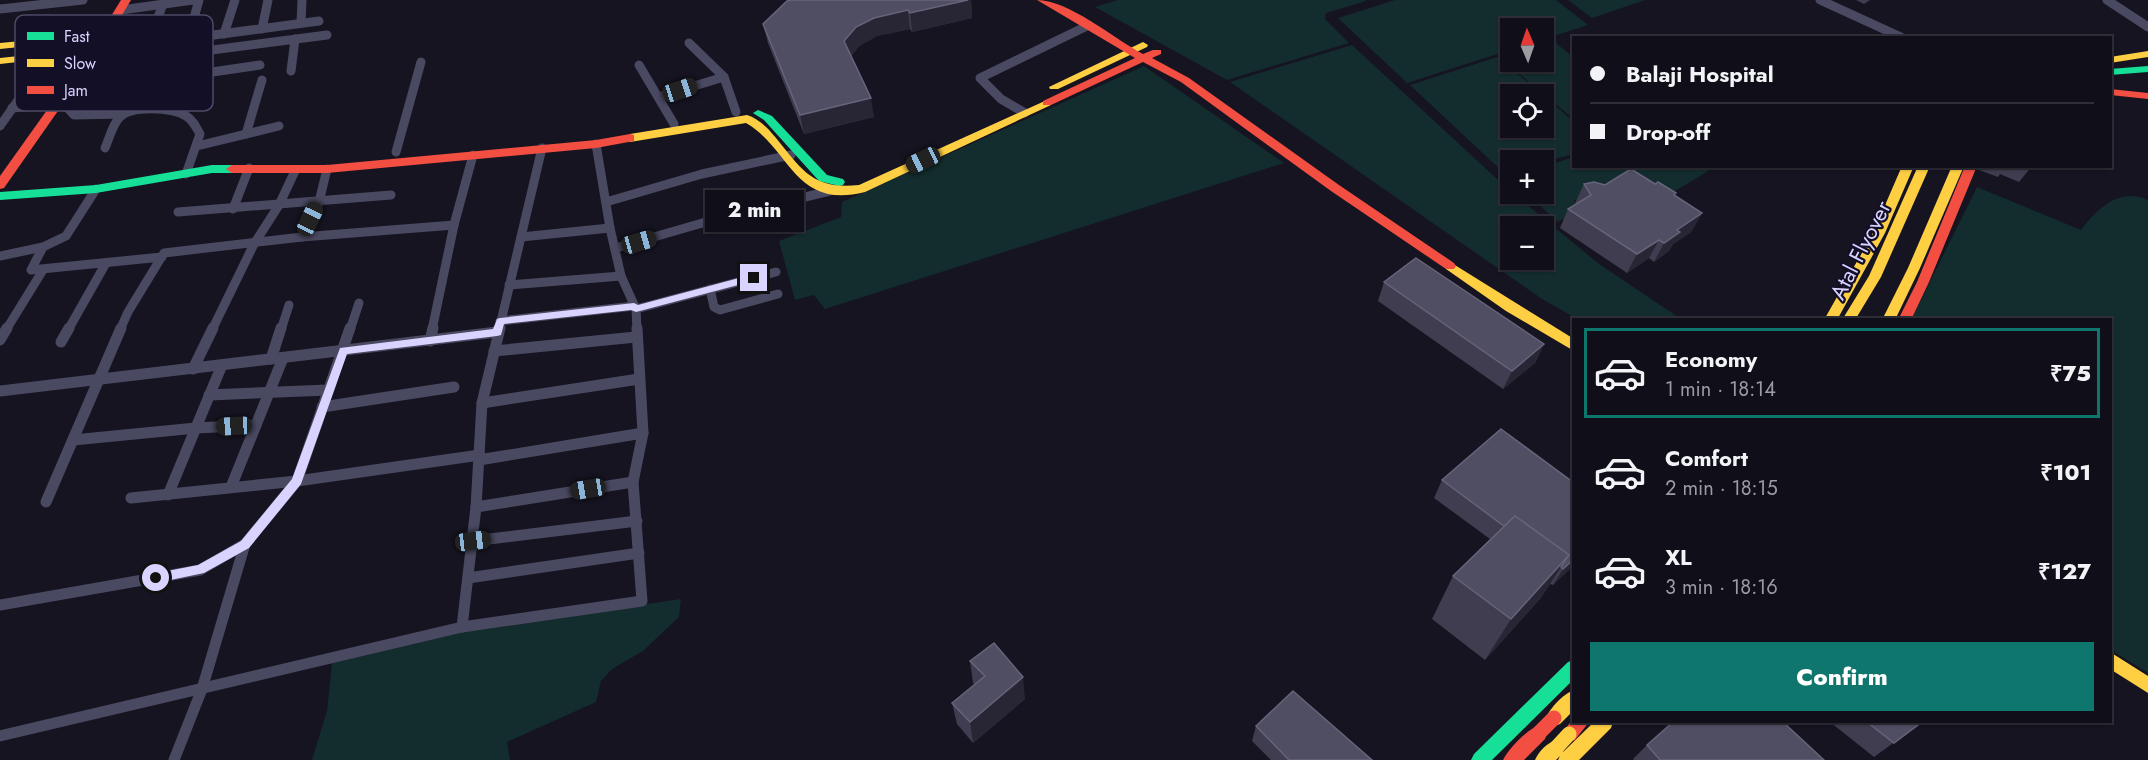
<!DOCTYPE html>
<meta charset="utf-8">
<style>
body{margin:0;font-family:Jost,sans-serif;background:#191822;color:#f1f3f6;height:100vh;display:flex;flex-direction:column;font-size:22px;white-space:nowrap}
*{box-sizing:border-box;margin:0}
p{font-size:20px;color:#9c9ca2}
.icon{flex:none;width:33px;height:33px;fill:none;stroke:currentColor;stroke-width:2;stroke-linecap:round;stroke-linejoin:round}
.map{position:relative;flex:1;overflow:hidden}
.panel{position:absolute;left:1572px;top:318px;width:540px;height:405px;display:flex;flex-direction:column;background:#100f19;border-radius:0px;box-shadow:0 2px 4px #0004,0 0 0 2px #302f38}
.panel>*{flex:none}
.guide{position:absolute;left:1572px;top:36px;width:540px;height:132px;border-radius:0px;box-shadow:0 2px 4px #0004,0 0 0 2px #302f38;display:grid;align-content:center;height:132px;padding:0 18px;background:#100f19}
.needle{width:39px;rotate:358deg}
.tools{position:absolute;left:1500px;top:18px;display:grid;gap:12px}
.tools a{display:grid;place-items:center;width:54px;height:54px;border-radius:0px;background:#100f19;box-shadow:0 2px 4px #0004,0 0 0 2px #302f38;font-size:30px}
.end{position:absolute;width:27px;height:27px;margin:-14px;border:8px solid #d9d4ff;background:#111;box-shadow:0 0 0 3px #111}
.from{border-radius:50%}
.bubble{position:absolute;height:42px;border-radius:0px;background:#100f19;box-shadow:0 2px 4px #0004,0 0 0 2px #302f38;font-size:20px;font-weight:800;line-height:42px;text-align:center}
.car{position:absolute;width:18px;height:36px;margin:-18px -9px;border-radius:8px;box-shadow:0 0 4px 2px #0007;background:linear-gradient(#222 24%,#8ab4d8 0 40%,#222 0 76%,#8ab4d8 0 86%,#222 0)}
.guide b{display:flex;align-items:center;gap:21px;height:57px;font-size:22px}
.guide b+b{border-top:2px solid #302f38}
.guide i{width:15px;height:15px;background:#f1f3f6}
ul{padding:10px 0 0;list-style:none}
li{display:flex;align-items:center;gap:18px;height:90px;margin:0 12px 9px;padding:0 6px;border:3px solid transparent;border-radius:0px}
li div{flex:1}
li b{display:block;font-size:22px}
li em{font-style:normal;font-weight:800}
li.active{border-color:#0f766e}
li>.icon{width:54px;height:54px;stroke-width:1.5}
.cta{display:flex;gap:12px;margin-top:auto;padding:12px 18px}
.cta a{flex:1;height:69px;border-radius:0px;background:#0f766e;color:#fff;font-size:24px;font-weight:800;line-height:69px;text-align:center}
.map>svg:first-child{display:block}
.green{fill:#132c2d;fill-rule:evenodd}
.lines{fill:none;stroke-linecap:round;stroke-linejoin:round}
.street-far1{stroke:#4a4962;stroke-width:9}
.street{stroke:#4a4962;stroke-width:11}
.fast{fill:#16e098;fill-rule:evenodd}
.slow{fill:#ffcf43;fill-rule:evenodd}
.jam{fill:#f24e42;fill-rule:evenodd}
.slow-bridge{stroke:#ffcf43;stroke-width:15}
.jam-bridge{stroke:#f24e42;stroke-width:15}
.wall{fill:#403d50}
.shaded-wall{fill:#282635}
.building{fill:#504e63;stroke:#66637b;stroke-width:1.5}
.route{fill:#d9d4ff}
.labels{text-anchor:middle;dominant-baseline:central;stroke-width:4.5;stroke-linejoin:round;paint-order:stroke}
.street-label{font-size:22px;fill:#d9d4ff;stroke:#130f26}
.key{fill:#130f26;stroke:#4e4a67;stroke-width:1.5}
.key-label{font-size:16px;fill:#d9d4ff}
</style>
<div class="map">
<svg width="2148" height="760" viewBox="0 0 2148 760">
<rect width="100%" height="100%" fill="#161421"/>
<g class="green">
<polygon points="1118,0 1365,0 1366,1 1326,13 1325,19 1349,43 1227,80 1095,7"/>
<polygon points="1395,0 1556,0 1588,25 1544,39 1544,28 1510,28 1510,50 1407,83 1338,18"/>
<polygon points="1568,0 1645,0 1592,18"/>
<polygon points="1551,39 1573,57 1573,115 1570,116 1498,56 1510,52 1510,62 1544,62 1544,41"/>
<path d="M1352,45L1510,191V194H1514L1599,264L1681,319H1577L1542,299L1230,82ZM1510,226H1544V260H1510Z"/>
<polygon points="1497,57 1542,94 1510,94 1510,128 1544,128 1544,96 1573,121 1573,154 1544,162 1544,160 1510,160 1510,172 1505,174 1410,85"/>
<polygon points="1144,66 1284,163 825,309 814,295 795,300 779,241 841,217 842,202"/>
<polygon points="1573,157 1574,166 1715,167 1655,203 1578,199 1574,200 1577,210 1558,222 1527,194 1544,194 1544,167"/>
<path d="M1977,187L2081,230C2097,209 2119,187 2148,200V673L2111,650L2110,320H1911Z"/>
<polygon points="681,599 679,617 643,651 612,669 601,681 596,702 507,742 510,760 312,760 327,711 332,663 462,631"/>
</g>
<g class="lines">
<g class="street-far1">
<polyline points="1820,0 1903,38"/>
<polyline points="2107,0 2148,27"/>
<polyline points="0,9 83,0"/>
<polyline points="121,10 193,0"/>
<polyline points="301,23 302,0"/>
<polyline points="262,29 268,0"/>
<polyline points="224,34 235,0"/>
<polyline points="188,39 199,0"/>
<polyline points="689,43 724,77 736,112"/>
<polyline points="148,44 163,4"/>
<polyline points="94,51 319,21"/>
<polyline points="142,59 130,84 260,65"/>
<polyline points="639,65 674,124"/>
<polyline points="83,67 327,35"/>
<polyline points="291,71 295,39"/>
<polyline points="658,97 724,77"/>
<polyline points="12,108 64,104 74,115 124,114"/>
<polyline points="1025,113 1001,99 980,78 1089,25"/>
<polyline points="0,126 49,56"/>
<polyline points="246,134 262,80"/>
<polyline points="596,144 610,228 621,276 636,309 637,330"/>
<polyline points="197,146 279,126"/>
<path d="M105,148C109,139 112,126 119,118C130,105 172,107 186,116C193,120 196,127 200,134L186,174"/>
<polyline points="396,152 421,62"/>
<polyline points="606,202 702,174 791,155"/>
<polyline points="233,209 249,168"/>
<polyline points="178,212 391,195"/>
<polyline points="302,237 319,202 327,169"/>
<polyline points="521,237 610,228"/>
<polyline points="43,247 31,270 162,257"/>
<polyline points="616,248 730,215 830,191"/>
<polyline points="0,256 43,247 66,236 96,189"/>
<polyline points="509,285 621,276"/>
<polyline points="710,289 714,307 720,310 778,294"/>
<polyline points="636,309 776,272"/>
<polyline points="500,321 634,306"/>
<polyline points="6,330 43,270"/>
<polyline points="68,330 106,263"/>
<polyline points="120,330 128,312 164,253 302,237 454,225"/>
<polyline points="212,330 254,244 279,205 295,171"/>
<polyline points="281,330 289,305"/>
<polyline points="350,330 359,303"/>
<polyline points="432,330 454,225 473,155"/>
<polyline points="499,330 542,148"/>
</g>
<g class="street">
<polyline points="0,340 7,328"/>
<polyline points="430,341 433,328"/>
<polyline points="61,342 69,328"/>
<polyline points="494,351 636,337"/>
<polyline points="271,359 281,328"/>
<polyline points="193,369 213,328"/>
<polyline points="0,391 497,332"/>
<polyline points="209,395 328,390"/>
<polyline points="482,403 639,379"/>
<polyline points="322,407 454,387"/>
<polyline points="73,440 196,428 256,425"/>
<polyline points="479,460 643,433"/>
<polyline points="231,487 283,358"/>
<polyline points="168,495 222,365"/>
<polyline points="131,498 297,481 350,328"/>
<polyline points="46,502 121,328"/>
<polyline points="476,507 633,482"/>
<polyline points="473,541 637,521"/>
<polyline points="468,578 639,553"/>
<polyline points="0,605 200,570 245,544 297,481 480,455"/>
<polyline points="462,627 476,507 482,403 500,328"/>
<polyline points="0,736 462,627 642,601 633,482 643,433 637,328"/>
<polyline points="174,760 202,689 245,544"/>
</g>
<g class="fast">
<polygon points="2148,66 2148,72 2110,75 2110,69"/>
<polygon points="758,110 772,116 827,175 843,179 845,182 843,185 839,186 819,181 764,120 753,113"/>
<polygon points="212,165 232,165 238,169 232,173 212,173 96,193 0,200 0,192 96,185"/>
<polygon points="1574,660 1574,679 1492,760 1471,760 1474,754 1568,662"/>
</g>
<g class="slow">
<polygon points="105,33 110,36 109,38 0,49 0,43"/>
<polygon points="1143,42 1148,45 1147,47 1058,89 1050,89 1049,87"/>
<polygon points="94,48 98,49 98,53 0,64 0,58"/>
<polygon points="2148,51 2148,57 2110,63 2110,57"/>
<path d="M1047,100L1051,101V105L865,192C794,210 791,149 746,123L630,142L624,138L630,134L747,115C759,119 768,128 776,138C802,170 813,190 859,185Z"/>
<polygon points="1902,166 1914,166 1885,233 1837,320 1824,320 1873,233"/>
<polygon points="1918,166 1930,166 1881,277 1855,320 1842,320 1869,276"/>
<polygon points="1952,166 1964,166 1920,268 1895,320 1882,320 1908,268"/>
<polygon points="1450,262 1574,339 1574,351 1506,311 1446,269 1444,266"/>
<polygon points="2110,652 2148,676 2148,693 2110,669"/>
<path d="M1574,690V710L1560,724L1554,726L1548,724L1546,718C1550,708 1563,694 1574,690Z"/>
<path d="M1594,722H1613L1611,728L1579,760H1558L1560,756L1556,760H1535C1539,751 1547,743 1556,740L1562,742L1564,748L1563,752Z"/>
</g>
<g class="jam">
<polygon points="121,0 131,0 102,48 4,188 0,189 0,176 92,47"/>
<path d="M1037,0C1069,0 1114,39 1143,54L1153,50H1161V54L1152,58L1189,78L1339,185L1454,263L1456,266L1454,269H1446L1331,191L1181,82L1143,62L1051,105H1043V101L1135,58Z"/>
<polygon points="2110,89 2148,93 2148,99 2110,95"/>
<polygon points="630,134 634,135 634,141 596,148 327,173 232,173 226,169 232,165 327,165 596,140"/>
<polygon points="1965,166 1977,166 1929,282 1911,320 1898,320 1917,282"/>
<polygon points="1574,718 1574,722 1589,722 1575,740 1569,742 1563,740 1561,734"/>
<path d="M1539,725L1545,727L1547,733L1545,739L1524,760H1503C1509,748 1527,730 1539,725Z"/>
</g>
<polyline class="slow-bridge" points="1556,748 1569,734"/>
<polyline class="jam-bridge" points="1539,733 1554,718"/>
</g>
<g class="wall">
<polygon points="792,0 971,0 972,18 912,32 910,29 877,36 859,46 851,56 874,117 804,134 768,43 763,24"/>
<polygon points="1856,0 1870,0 1864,4"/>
<polygon points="1980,166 2032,166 2019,182 2000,174 1998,177 1979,170"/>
<polygon points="1584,184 1605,185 1675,196 1702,213 1691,232 1673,244 1669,251 1654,262 1649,258 1627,273 1560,228 1568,209 1576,204 1575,203"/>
<polygon points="1384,282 1544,344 1535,363 1503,389 1378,301"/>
<polygon points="1442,480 1574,483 1574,565 1553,585 1550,584 1540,599 1485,660 1432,619 1453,576 1490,539 1434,498"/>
<polygon points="970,661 1025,699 973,743 957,724 952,703 975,685 973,683"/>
<polygon points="1830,722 1922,722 1874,757"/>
<polygon points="1256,726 1372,760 1271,760 1252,741"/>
<polygon points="1647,745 1824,760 1634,760 1633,759"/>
</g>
<g class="shaded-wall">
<polygon points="968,0 971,0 972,18 912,32 910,13"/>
<polygon points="908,10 910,29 877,36 859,46 847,60 844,41 856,27 874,18"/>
<polygon points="871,98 874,117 804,134 800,115"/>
<polygon points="1702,213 1691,232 1673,244 1669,251 1654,262 1664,243 1677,230"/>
<polygon points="1659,240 1649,258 1627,273 1637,254"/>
<polygon points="1544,344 1535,363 1503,389 1512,371"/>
<polygon points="1569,555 1540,599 1485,660 1511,619"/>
<polygon points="1574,559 1574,565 1553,585 1563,569"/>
<polygon points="1023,677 1025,699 973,743 970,722"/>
</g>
<g class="building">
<polygon points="792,0 968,0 910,13 908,10 874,18 856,27 844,41 871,98 800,115 763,24 787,1"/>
<polygon points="1631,169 1655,184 1658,182 1676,193 1674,195 1702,213 1677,230 1680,232 1664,243 1659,240 1637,254 1568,209 1591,195 1584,184 1594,182 1605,185"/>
<polygon points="1416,258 1544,344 1512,371 1384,282"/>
<polygon points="1501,429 1574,483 1574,559 1563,569 1561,567 1569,555 1515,516 1504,526 1442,480"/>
<polygon points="1515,516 1569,555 1511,619 1453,576"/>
<polygon points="994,643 1023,677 970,722 952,703 985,676 970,661"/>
<polygon points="1293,691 1372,760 1289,760 1256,726"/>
<polygon points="1673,722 1783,722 1824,760 1660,760 1647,745"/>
<polygon points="1867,722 1922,722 1894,743"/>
</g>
<polygon class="route" points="754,274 759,278 757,280 636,312 631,310 504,324 501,335 497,336 347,354 301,484 249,548 204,573 156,583 152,581 152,574 198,565 241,541 292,479 340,348 493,329 497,319 500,318 634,303 638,305"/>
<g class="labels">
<g class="street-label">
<text transform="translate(1860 250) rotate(-63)">Atal Flyover</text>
</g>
</g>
<rect x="15" y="15" width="198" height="96" rx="9" class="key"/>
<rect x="27" y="32" width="27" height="8" fill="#16e098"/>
<rect x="27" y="59" width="27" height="8" fill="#ffcf43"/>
<rect x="27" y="86" width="27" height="8" fill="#f24e42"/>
<g class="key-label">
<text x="64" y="42">Fast</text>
<text x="64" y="69">Slow</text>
<text x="64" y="96">Jam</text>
</g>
</svg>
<div class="tools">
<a><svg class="needle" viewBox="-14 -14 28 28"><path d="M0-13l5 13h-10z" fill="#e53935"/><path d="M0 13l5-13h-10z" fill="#9c9ca2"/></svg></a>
<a><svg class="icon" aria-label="locate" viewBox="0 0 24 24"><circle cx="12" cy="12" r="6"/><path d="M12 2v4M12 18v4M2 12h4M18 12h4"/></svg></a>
<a>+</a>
<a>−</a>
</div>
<i class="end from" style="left:156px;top:578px"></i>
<i class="end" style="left:754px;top:278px"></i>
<div class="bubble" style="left:705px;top:190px;width:99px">2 min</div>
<i class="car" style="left:680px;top:90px;rotate:72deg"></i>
<i class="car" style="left:923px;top:160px;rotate:245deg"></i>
<i class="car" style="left:310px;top:219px;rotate:25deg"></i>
<i class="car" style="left:639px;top:242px;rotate:74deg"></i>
<i class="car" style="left:234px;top:426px;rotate:267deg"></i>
<i class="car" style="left:588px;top:489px;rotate:261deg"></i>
<i class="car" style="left:473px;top:541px;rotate:83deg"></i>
<div class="guide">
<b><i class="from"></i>Balaji Hospital</b>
<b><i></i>Drop-off</b>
</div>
<section class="panel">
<ul>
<li class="active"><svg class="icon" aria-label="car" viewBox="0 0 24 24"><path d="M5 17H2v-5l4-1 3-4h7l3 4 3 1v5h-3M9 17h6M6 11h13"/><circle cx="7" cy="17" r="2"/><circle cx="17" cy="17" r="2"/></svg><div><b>Economy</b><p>1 min · 18:14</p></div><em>₹75</em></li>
<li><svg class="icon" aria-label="car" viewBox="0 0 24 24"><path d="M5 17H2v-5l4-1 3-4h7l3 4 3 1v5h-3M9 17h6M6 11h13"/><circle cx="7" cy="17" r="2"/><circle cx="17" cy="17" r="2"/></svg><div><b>Comfort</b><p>2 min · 18:15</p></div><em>₹101</em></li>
<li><svg class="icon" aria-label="car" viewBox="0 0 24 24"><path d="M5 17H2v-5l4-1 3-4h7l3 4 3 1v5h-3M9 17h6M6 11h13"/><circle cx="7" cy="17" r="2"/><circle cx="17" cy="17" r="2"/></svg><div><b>XL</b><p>3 min · 18:16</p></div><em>₹127</em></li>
</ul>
<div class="cta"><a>Confirm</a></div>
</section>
</div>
